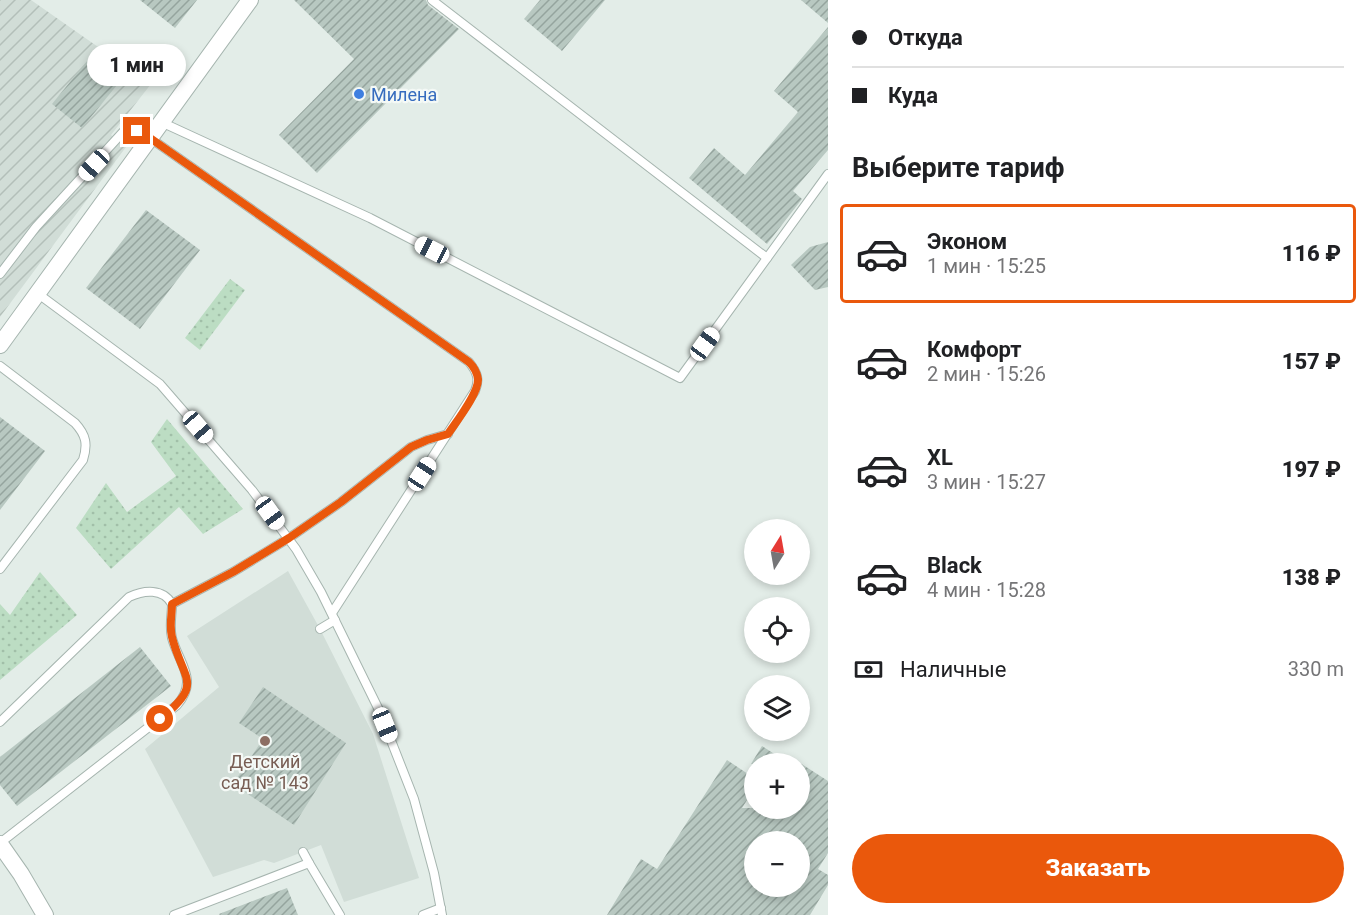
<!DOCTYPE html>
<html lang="ru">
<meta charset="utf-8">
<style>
body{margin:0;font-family:Roboto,sans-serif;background:#f6f6f6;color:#202124;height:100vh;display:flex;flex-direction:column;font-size:22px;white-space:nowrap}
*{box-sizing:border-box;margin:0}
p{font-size:20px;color:#757577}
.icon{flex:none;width:33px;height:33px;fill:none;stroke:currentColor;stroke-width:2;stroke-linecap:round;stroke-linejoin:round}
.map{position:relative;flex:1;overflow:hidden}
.sheet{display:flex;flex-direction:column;background:#fff;width:540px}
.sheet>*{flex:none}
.guide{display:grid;align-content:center;height:132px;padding:0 24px;background:#fff}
.needle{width:39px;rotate:11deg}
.buttons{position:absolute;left:744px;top:519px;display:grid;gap:12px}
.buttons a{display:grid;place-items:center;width:66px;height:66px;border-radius:50%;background:#fff;box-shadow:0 3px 9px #0003;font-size:30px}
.end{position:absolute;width:27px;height:27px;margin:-14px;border:8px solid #ea580c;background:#fff;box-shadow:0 0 0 3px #fff}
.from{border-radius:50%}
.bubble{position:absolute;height:42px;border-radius:21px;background:#fff;box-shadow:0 3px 9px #0003;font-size:20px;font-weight:800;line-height:42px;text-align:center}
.car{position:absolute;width:18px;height:36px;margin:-18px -9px;border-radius:8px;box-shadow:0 0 4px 2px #0007;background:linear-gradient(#fff 24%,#345 0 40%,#fff 0 76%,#345 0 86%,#fff 0)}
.guide b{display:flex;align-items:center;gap:21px;height:57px;font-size:22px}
.guide b+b{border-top:2px solid #e0e0e0}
.guide i{width:15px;height:15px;background:#202124}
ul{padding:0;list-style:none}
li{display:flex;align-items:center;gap:18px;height:99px;margin:0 12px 9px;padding:0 12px;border:3px solid transparent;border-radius:6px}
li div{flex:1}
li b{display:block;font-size:22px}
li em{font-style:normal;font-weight:800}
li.on{border-color:#ea580c}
li>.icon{width:54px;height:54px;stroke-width:1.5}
h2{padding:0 24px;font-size:27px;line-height:72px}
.pay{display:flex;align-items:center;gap:15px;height:66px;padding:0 24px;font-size:22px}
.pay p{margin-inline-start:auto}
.primary-button{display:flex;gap:12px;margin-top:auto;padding:12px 24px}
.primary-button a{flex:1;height:69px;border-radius:36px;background:#ea580c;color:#fff;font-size:24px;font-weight:800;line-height:69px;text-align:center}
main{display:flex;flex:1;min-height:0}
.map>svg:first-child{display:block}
.built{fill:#d1ddd7}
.industrial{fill:url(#industrial-furrows)}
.park{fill:url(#park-dots)}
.building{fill:url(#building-hatch);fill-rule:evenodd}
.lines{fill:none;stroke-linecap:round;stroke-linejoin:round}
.service-casing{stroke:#a6b5af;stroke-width:10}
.minor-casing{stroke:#a6b5af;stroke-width:18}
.service{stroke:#fff;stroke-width:8}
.minor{stroke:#fff;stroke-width:16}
.route{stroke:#ea580c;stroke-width:8}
.shop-dot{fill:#3f7fe0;stroke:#f4f9f6;stroke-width:2}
.education-dot{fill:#8d6e63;stroke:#f4f9f6;stroke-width:2}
.labels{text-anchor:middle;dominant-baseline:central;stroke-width:4.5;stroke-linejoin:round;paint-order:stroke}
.shop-label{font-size:18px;fill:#366cbe;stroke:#f4f9f6;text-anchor:start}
.education-label{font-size:18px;fill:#785e54;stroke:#f4f9f6}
</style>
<main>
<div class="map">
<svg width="828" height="915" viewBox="0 0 828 915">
<defs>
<pattern id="industrial-furrows" width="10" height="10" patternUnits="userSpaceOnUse" patternTransform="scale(1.5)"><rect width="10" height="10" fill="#d1ddd7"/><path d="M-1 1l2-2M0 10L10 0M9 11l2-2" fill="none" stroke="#b3bfb9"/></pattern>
<pattern id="park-dots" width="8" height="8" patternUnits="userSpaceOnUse" patternTransform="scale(1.5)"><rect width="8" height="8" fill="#bcddc3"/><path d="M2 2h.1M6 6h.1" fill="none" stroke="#a1bfa8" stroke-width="1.8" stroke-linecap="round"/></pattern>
<pattern id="building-hatch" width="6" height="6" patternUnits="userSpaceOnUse" patternTransform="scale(1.5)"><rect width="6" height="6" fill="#b8c8c1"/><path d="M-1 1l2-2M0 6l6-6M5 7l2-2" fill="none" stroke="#95a49e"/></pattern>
</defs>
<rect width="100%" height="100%" fill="#e3ede8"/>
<polygon class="built" points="288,571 320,629 373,734 419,878 344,902 321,845 274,863 264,860 213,877 145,749 219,687 187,636"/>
<polygon class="industrial" points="0,0 31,0 151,84 111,135 126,147 0,317"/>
<g class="park">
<polygon points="230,279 245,290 200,350 185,338"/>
<polygon points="167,419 243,509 203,534 179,507 111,569 76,528 106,483 127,512 176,476 151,442"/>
<polygon points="40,572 77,615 0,680 0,604 10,615"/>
</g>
<g class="building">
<polygon points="140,0 197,0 175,28"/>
<polygon points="294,0 426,0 428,5 459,29 317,173 279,135 354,59"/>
<polygon points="540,0 605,0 562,51 524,19"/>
<polygon points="801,0 828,0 828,23"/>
<polygon points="828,27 828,150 793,191 802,199 767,244 689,178 714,148 745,175 798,112 774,91"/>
<polygon points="96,50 126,74 82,128 52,104"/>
<polygon points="146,210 200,250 140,329 86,288"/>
<polygon points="828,242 828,287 815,290 791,265 810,247"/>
<polygon points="0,417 45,451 0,510"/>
<polygon points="140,647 171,686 17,806 0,785 0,757"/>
<polygon points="263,687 346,743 294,825 233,784 263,739 239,723"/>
<polygon points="762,746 790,764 751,764"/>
<path d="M727,760L754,778V789L742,808H800V763L828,781V853L818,869L828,875V885L810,915H607L641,859L657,869ZM754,842H800V886H754Z"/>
<polygon points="287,888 298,915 220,915 219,914"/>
</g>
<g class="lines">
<defs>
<g id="service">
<polyline points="432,0 767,258"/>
<polyline points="161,122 370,218 680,378 828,174"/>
<path d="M0,274L36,227L123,132L135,130L150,138L469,362C477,372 480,379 475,391L332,613"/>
<polyline points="37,293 160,384 252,490 296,549 321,592 379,710 414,799 434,873 442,915"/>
<path d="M0,366L75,423C86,435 88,444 83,460L0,569"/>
<polyline points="320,629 335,620"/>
<path d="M0,722L129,597C144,590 163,588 172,604L233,572L289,538L341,502L411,447L427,440L448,434"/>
<path d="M0,843L177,705C199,680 179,664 172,638C169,626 172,615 172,604"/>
<polyline points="303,852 309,863"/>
<polyline points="174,915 309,863 340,915"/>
<polyline points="423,915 441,908"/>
</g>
<g id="minor">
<polyline points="0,345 250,0"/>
<polyline points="0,844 21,874 45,915"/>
</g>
</defs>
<use href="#service" class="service-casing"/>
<use href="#minor" class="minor-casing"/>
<use href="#service" class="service"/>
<use href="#minor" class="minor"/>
</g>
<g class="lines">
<path class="route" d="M137,131L150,138L469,362C474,367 477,372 478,379C479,393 456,422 448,434L427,440L411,447L341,502L289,538L233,572L172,604C172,615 169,626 172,637C183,681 205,683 160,719"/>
</g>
<circle class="shop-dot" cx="359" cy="94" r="6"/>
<circle class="education-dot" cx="265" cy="741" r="6"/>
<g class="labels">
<g class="shop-label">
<text x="371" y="94">Милена</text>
</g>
<g class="education-label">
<text x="265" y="761">Детский<tspan x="265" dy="21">сад № 143</tspan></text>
</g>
</g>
</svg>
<div class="buttons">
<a><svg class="needle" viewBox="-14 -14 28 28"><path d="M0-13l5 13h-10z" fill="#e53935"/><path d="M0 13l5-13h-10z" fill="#757577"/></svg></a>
<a><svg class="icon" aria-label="locate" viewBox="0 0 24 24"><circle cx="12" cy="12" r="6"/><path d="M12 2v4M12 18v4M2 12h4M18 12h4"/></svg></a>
<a><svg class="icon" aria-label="layers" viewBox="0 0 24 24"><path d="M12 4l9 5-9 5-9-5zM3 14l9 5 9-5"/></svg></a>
<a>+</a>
<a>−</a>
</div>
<i class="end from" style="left:160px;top:719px"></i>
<i class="end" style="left:137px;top:131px"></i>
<div class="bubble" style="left:87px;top:44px;width:99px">1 мин</div>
<i class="car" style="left:94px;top:165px;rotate:223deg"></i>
<i class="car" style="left:432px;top:250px;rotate:297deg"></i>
<i class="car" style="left:705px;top:344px;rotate:36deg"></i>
<i class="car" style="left:198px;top:427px;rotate:139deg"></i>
<i class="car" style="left:422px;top:474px;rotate:33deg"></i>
<i class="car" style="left:270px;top:513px;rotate:144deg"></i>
<i class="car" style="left:385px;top:725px;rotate:158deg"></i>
</div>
<section class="sheet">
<div class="guide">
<b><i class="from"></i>Откуда</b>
<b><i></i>Куда</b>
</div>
<h2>Выберите тариф</h2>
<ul>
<li class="on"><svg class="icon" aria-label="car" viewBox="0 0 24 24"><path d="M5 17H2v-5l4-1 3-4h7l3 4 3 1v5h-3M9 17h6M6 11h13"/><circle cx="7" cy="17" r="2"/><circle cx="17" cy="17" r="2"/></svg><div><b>Эконом</b><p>1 мин · 15:25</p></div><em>116 ₽</em></li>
<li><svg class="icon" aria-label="car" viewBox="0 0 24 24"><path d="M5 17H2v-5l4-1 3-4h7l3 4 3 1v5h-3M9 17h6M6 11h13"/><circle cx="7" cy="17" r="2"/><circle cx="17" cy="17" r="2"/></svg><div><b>Комфорт</b><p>2 мин · 15:26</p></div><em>157 ₽</em></li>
<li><svg class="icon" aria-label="car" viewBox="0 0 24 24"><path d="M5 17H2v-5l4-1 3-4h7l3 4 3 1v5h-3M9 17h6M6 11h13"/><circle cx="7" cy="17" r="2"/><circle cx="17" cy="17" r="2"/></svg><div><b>XL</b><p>3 мин · 15:27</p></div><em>197 ₽</em></li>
<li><svg class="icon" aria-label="car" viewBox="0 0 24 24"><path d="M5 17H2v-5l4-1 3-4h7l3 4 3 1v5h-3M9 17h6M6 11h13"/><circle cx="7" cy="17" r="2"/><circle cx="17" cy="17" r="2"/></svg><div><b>Black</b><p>4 мин · 15:28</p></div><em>138 ₽</em></li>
</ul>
<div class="pay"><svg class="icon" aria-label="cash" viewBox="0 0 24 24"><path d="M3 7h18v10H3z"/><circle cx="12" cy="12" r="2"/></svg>Наличные<p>330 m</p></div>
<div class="primary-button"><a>Заказать</a></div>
</section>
</main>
